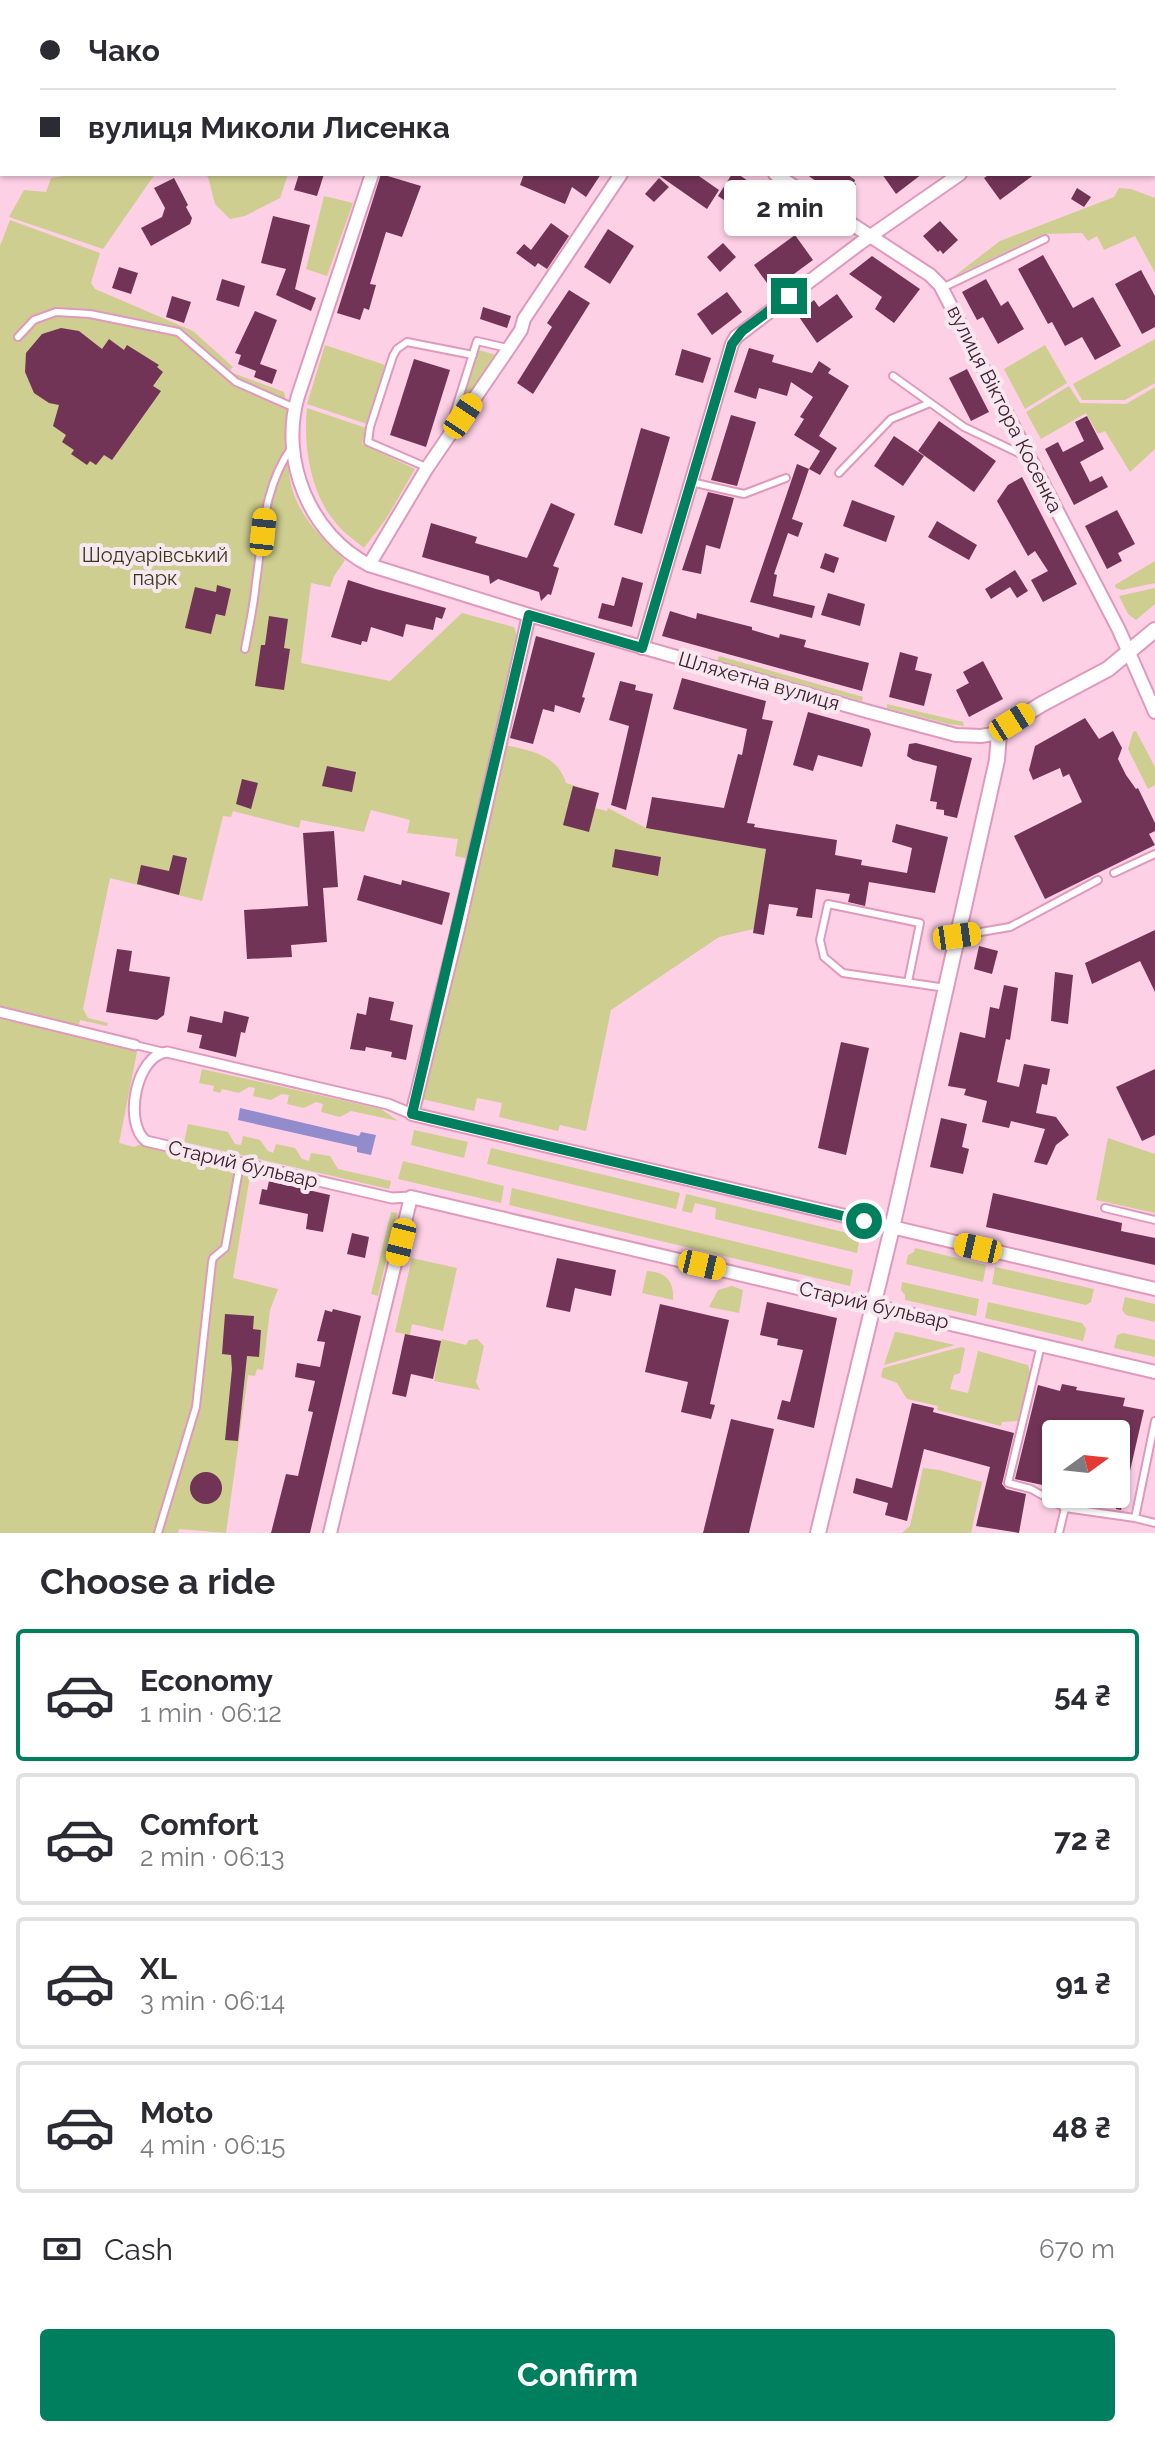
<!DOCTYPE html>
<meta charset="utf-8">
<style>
body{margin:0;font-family:Raleway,sans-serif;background:#f7f7f7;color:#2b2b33;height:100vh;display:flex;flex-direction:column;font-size:30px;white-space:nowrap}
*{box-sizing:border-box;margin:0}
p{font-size:26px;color:#7c7c81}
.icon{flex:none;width:44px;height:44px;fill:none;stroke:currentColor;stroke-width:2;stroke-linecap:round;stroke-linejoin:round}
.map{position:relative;height:1533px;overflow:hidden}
.drawer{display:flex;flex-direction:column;background:#fff;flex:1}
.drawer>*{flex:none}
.banner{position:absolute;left:0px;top:0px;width:1156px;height:176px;box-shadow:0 2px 6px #0004;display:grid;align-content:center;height:176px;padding:0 40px;background:#fff}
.needle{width:52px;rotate:75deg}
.buttons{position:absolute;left:1042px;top:1420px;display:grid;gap:16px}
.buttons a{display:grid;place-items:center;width:88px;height:88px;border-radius:8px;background:#fff;box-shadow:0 2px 6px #0004;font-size:40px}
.end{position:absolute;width:36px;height:36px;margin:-18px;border:10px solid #007f5f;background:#fff;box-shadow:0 0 0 4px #fff}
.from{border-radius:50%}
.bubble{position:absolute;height:56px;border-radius:8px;background:#fff;box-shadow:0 2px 6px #0004;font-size:26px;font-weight:700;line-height:56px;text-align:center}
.car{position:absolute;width:24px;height:48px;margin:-24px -12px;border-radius:10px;box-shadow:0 0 6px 2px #0007;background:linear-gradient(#f5c518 24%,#345 0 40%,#f5c518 0 76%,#345 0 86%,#f5c518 0)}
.banner b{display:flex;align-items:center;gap:28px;height:76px;font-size:30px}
.banner b+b{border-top:2px solid #e1e1e2}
.banner i{width:20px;height:20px;background:#2b2b33}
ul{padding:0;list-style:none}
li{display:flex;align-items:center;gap:24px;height:132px;margin:0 16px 12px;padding:0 24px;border:4px solid #e1e1e2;border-radius:8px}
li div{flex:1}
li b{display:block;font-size:30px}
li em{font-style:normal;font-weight:700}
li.on{border-color:#007f5f}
li>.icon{width:72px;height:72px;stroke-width:1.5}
h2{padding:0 40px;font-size:36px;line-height:96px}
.pay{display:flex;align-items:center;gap:20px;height:88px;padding:0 40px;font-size:30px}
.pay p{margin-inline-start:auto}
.action{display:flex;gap:16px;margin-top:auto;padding:16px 40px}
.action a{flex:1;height:92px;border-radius:8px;background:#007f5f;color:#fff;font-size:32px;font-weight:700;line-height:92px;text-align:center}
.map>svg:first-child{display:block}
.green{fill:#cece90}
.water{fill:#928ccc}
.building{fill:#713456}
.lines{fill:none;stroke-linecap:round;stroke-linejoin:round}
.service-casing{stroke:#e099bd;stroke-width:10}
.pedestrian-casing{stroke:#e099bd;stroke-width:13}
.minor-casing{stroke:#e099bd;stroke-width:16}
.tertiary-casing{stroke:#e099bd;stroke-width:18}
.service{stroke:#fff;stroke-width:6}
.pedestrian{stroke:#fff;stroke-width:9}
.minor{stroke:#fff;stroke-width:12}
.tertiary{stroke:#fff;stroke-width:14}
.route{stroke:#007f5f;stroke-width:10}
.labels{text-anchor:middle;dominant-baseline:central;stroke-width:8;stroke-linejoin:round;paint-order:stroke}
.street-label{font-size:20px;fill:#3c202f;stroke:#f7e7ee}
.park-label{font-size:20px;fill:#383718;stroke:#f7e7ee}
</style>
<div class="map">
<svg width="1155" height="1533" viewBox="0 0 1155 1533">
<rect width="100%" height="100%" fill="#fdd0e6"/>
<g class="green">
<polygon points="122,0 329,0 121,2"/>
<polygon points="77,174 155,174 103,249 9,217 24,190 46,192 51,178"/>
<polygon points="204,174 288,174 280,198 245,216 230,219 215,204 208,177"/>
<polygon points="1119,188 1131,189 1155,198 1155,273 1135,236 1104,250 1097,236 1088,241 1082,233 1044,234 953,277 1000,241 1114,197"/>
<polygon points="324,196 353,203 327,276 306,269"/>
<path d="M10,220L100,253L91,283L95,289L193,331L233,367L230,370L233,373L284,392C290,413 288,433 288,454C287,504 312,529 345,560L334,576L330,587L311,583L301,663L390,681L462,613L514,627L518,639L495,743C524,750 556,751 566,783L599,793L595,808L607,811L608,808L646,828L766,849L754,929L719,937L611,1010L586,1131L560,1125L558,1131L499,1117L502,1103L477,1098L474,1111L422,1099L471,894L469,859L455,856L458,839L407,833L410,820L371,810L364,832L301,820L299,828L233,811L231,817L223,816L202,901L110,878L83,1009L88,1018L108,1023L107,1026L80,1020L77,1034L133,1048L137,1052L119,1143L134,1147L141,1144L251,1170L233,1278L278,1289L270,1310L263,1370L257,1369L255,1376L248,1375L226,1533L179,1529L178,1533H0V246Z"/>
<polygon points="1155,339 1155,383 1125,400 1082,400 1073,384"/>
<polygon points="325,345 385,365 367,424 307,404"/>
<polygon points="1045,345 1067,383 1025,409 1004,369"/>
<polygon points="479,350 499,356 467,403 462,402"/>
<polygon points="1069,386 1080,403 1126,404 1155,387 1155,449 1130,472 1105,431 1098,434 1086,413 1041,439 1026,412"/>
<path d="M307,408L366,428L362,444L415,469L386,519L364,548C353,539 340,530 332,518C310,490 303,443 307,408Z"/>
<polygon points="1155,561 1155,583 1122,590 1116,588 1115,585"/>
<polygon points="1155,588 1155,604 1136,620 1128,614 1119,596"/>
<polygon points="719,656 863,697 862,701 717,661"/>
<polygon points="887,704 963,722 964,726 948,724 887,708"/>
<polygon points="1136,731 1155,767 1155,785 1148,789 1128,749 1133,732"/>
<polygon points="202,1069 381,1109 398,1121 351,1111 340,1117 321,1112 323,1104 316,1102 304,1108 287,1104 289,1095 282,1094 271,1100 253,1096 255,1088 249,1087 239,1093 222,1089 220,1093 213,1091 214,1086 199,1083"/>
<polygon points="188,1124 228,1132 235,1144 241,1145 243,1136 260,1140 268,1151 273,1153 276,1144 295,1148 302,1159 309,1161 311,1153 330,1156 338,1169 391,1181 389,1189 184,1142"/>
<polygon points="414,1130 468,1142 464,1158 411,1145"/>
<polygon points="1108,1138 1155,1154 1155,1213 1096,1200"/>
<polygon points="491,1148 680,1193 676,1209 487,1164"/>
<polygon points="403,1161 504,1186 501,1203 398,1179"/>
<polygon points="512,1188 853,1270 850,1286 509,1205"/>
<polygon points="686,1194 860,1236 857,1253 715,1219 716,1208 695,1203 692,1213 682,1211"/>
<polygon points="391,1212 397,1213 378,1296 371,1294"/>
<polygon points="915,1248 986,1265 983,1282 906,1264 908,1255 914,1252"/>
<polygon points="412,1258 457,1268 443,1331 412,1324 410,1335 395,1332"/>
<polygon points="995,1267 1094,1289 1091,1302 1086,1305 992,1284"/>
<path d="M647,1271C666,1272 674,1281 673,1300L642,1293Z"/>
<polygon points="902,1282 979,1299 976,1316 905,1300 905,1295 901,1290"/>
<polygon points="732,1286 743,1290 739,1313 709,1307 718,1290"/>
<polygon points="1125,1297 1155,1304 1155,1322 1126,1315 1122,1310"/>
<polygon points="988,1302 1082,1323 1086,1329 1083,1341 985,1318"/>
<polygon points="895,1332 897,1332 955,1345 884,1365"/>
<polygon points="1123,1333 1155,1340 1155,1357 1114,1348 1117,1335"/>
<polygon points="441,1339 466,1345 469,1340 477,1339 484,1346 476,1382 480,1390 434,1381"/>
<polygon points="961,1347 965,1348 960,1373 954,1375 950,1389 968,1393 978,1351 1028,1365 1030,1373 1018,1421 1002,1422 1001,1426 937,1410 938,1406 907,1399 897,1383 881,1377 883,1368"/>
<polygon points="923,1468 939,1470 982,1482 971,1533 902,1533 910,1526"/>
</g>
<polygon class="water" points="240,1108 359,1136 361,1132 376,1135 371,1155 357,1152 357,1147 238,1120"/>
<g class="building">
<polygon points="299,174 324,174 317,196 294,190"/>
<polygon points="381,174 421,186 402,237 386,232 370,284 376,285 369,310 364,308 360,320 337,313"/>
<polygon points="524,174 601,174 586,197 572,187 565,204 520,185"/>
<polygon points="657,174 696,174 719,190 707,209"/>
<polygon points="732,174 738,174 775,200 759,224 718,196"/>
<polygon points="806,174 847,174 855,180 854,183 856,184 844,201"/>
<polygon points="882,174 922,174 896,194"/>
<polygon points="990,174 1035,174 1000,200 984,178"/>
<polygon points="174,178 188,205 186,207 192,218 190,224 151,246 141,228 162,217 165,208 154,188"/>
<polygon points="659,178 669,187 654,202 645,194"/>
<polygon points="1077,188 1091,197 1084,207 1071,199"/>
<polygon points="273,216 310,225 295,289 316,298 311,311 276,295 286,269 261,263"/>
<polygon points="940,221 958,240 943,254 940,250 938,252 923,236"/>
<polygon points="551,223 569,236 547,269 538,263 535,267 516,253 524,244 531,250"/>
<polygon points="608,229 634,246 610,284 584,267"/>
<polygon points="795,235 813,260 772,290 754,265"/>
<polygon points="723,243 736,257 720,272 707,257"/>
<polygon points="1043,255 1073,308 1093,297 1121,346 1095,360 1082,337 1065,346 1052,322 1048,324 1018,269"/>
<polygon points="872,256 920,289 894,323 875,309 882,297 849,274"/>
<polygon points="119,267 138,273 131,294 112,288"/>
<polygon points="1141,270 1155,296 1155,327 1142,334 1115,284"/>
<polygon points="222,279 245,286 239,307 216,300"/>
<polygon points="986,279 1001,306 1008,301 1024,329 998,344 983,317 977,320 962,292"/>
<polygon points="569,290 590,303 533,394 517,383 552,327 547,323"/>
<polygon points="727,292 742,312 712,335 697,314"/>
<polygon points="837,294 853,317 817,343 797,314 814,300 819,307"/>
<polygon points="172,296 191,302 184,323 166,317"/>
<polygon points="483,307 511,316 507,328 480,319"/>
<polygon points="255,311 277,320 260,364 277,370 272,384 254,377 256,371 238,364 241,355 235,353"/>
<polygon points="61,328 79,331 102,349 109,339 124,350 127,345 159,365 157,367 163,372 153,386 161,391 112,460 104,455 96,465 90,461 87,465 71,454 74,450 62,442 66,435 53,426 59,405 49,403 34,393 25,372 26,353 42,334"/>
<polygon points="749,348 774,355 772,362 812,373 819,361 831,369 828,373 849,386 819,436 837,448 820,475 809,469 820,451 794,435 804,419 800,417 813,397 791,382 787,396 759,388 756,399 734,392"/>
<polygon points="682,349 711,358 703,383 675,375"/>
<polygon points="414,359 450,370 426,447 390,435"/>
<polygon points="967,369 989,412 971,421 949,378"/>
<polygon points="731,415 756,422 737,486 711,480"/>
<polygon points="1087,416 1104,449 1080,462 1090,482 1102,476 1108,487 1074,505 1045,449 1058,442 1063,452 1084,441 1075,422"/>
<polygon points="939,421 996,461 974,492 918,451"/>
<polygon points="641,428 670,437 642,534 614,525"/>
<polygon points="894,436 924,456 903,486 874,466"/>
<polygon points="797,464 809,469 792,519 803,523 798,537 788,533 774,574 777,575 773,596 815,606 812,618 750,602"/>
<polygon points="1022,477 1077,584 1043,602 1031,580 1048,571 1035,551 1028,556 997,501 1008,485"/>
<polygon points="708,492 734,498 720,549 706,545 701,574 682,570"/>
<polygon points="852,500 895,516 886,542 843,526"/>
<polygon points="551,503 575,514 553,566 559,568 551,595 548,594 541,601 539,592 498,579 490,584 489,576 422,557 431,523 477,537 475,543 527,558"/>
<polygon points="1117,510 1135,544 1118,553 1122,561 1107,569 1085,526"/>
<polygon points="937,521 977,545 969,560 928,537"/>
<polygon points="825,553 839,558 834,573 820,568"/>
<polygon points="1015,570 1028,591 1017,598 1010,587 991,599 985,589"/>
<polygon points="622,577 643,583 632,627 598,618 602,603 614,606"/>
<polygon points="348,580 376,589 446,608 442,619 436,617 433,630 406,624 403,637 371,627 367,642 362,641 361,645 331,637"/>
<polygon points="217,585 231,589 225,616 216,614 211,634 185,628 195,587 216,592"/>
<polygon points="828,593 865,604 860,626 821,615"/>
<polygon points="670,611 696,619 697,613 752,627 752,630 779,638 780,634 806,640 804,647 869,663 862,691 662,636"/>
<polygon points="269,616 288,619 284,648 290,649 284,690 255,686 261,645 265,645"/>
<polygon points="536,636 595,653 582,697 585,698 580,713 555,705 554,712 543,709 533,744 510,738"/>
<polygon points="900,652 918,657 915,670 932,674 924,706 889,697"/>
<polygon points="983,661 1003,699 969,717 956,690 969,683 963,672"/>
<polygon points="682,678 766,701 762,719 773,721 747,823 755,824 754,827 837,840 835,855 862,860 861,865 907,873 912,848 892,842 896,824 948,837 935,893 869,882 865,906 848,902 850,894 816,889 812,918 796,916 798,908 769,904 764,935 753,933 766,849 646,828 652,797 724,808 738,754 742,755 747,729 673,709"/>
<polygon points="620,681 636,685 635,690 653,694 626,810 611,805 629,726 609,720"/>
<polygon points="808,712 869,729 871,734 862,767 818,755 813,771 793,765"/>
<polygon points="1085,718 1099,739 1113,731 1122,748 1118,759 1126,775 1136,789 1138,788 1155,823 1155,831 1149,834 1155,845 1045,899 1014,836 1082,802 1069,774 1063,777 1060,768 1033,780 1029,770 1035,746"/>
<polygon points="916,743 972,758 957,818 944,815 944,810 936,809 937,802 930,801 937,766 913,760 907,756 909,744"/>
<polygon points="327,766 356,772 352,792 322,786"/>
<polygon points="242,779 258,783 251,809 236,804"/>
<polygon points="573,786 599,793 589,832 563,825"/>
<polygon points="334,831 338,887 323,888 327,942 291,945 292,957 247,959 244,910 308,906 303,833"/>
<polygon points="615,849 661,857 658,876 612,867"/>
<polygon points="173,855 187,858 179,895 137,884 141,865 169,871"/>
<polygon points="364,875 401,885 402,880 450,893 442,925 357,900"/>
<polygon points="1155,930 1155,992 1140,961 1092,984 1085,963"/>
<polygon points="979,946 998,951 992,974 974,969"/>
<polygon points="117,949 132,951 129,971 170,977 164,1015 157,1020 106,1012"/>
<polygon points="1055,972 1073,975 1068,1024 1051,1021"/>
<polygon points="1004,985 1018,988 1010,1040 1006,1039 997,1082 1019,1087 1024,1064 1050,1069 1047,1085 1042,1084 1036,1113 1056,1117 1069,1135 1056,1145 1047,1165 1034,1162 1045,1129 1011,1121 1009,1128 982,1122 987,1101 964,1095 966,1089 948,1086 960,1032 985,1038 990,1007 999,1009"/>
<polygon points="369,997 394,1002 390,1020 413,1025 406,1060 391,1057 392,1052 366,1047 365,1051 350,1049 357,1013 366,1015"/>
<polygon points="224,1011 249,1017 245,1033 241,1032 236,1057 199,1048 202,1035 187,1032 190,1016 222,1023"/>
<polygon points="841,1042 869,1048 846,1155 818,1148"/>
<polygon points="1155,1069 1155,1135 1142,1141 1116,1087"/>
<polygon points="941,1118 967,1124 962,1147 969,1149 963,1174 930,1167"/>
<polygon points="269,1181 330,1195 323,1232 306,1229 308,1214 259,1204 262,1189 267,1190"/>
<polygon points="993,1193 1122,1223 1121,1231 1155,1238 1155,1265 986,1227"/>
<polygon points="352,1233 369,1237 365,1258 347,1254"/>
<polygon points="557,1258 616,1270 611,1296 575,1288 570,1312 546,1307"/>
<polygon points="767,1302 837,1318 814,1428 777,1419 782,1400 790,1402 803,1350 777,1345 778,1339 760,1335"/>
<polygon points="660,1304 729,1320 710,1404 715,1405 711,1419 681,1412 688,1382 645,1372"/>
<polygon points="333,1309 361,1316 310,1533 271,1533 286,1474 298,1476 313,1412 308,1411 315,1381 295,1377 297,1363 320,1367 325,1342 317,1341 325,1310 332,1312"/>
<polygon points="225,1314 254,1316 253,1329 261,1330 259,1357 247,1356 238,1441 225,1440 232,1369 231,1355 222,1354"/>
<polygon points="405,1334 441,1341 433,1379 411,1374 406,1397 392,1394"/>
<polygon points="1062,1384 1077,1387 1076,1390 1125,1398 1123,1406 1144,1410 1121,1510 1116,1509 1116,1434 1082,1434 1066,1430 1065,1434 1056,1434 1056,1488 1015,1479 1038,1385 1060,1391"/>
<polygon points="912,1403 934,1408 933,1412 1014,1433 1002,1484 1006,1489 1026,1494 1019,1533 976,1526 990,1467 924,1449 907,1521 885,1515 888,1503 853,1493 856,1478 892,1488"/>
<polygon points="731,1419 774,1429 749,1533 703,1533"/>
<circle cx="206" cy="1488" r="16"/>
</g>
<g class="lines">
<defs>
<g id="service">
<polyline points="539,2 541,0"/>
<polyline points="942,288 1045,239"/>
<polyline points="18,337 34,320 56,312 90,314 178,332 236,382 295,408"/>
<polyline points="893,376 964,427 1027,457"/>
<polyline points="463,416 454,414 477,341 507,348"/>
<polyline points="426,467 368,442 370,427 393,356 397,349 407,342 473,355"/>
<polyline points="839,473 891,419 930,403"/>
<polyline points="691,482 744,494 786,478"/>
<path d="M245,649C249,627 254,605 256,582C263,535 263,487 292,447"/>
<polyline points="1114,873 1155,854"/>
<polyline points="957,936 1010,927 1098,880"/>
<polyline points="908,982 920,923 828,904 820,940 824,957 843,973 946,988"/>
<polyline points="135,1045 164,1052"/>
<polyline points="1105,1208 1155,1220"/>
<polyline points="1041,1345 1008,1483 1031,1489 1065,1508"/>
<polyline points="1155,1421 1135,1518 1155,1523"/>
<polyline points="158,1533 196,1407 212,1262 213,1258 225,1248 240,1164"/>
<polyline points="1059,1533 1065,1508 1135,1518"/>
</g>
<g id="pedestrian">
<polyline points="0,1012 135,1045"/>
<path d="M411,1197L392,1198L146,1141C123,1123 136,1055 167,1052L388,1104L412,1114"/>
</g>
<g id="minor">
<polyline points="87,0 94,2"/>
<polyline points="510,0 512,2"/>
<polyline points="454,2 456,0"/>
<path d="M372,174L298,396C279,460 310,535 369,565L529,615L870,712L956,735L981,736L999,733"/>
<polyline points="775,174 930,275 940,285 1119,630 1155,712"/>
<polyline points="369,565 427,468 509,348 521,330 524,319 621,174"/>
<polyline points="529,615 457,933 412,1114 1155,1289"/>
<polyline points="642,648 732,344 736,337 859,244 960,174"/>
<polyline points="330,1533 411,1197 1155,1372"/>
</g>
<polyline id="tertiary" points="818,1533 892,1228 997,760 999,733 1003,728 1042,704 1108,669 1155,630"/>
</defs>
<use href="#service" class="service-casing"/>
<use href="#pedestrian" class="pedestrian-casing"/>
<use href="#minor" class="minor-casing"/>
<use href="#tertiary" class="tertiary-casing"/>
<use href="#service" class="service"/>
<use href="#pedestrian" class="pedestrian"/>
<use href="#minor" class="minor"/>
<use href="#tertiary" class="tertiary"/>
</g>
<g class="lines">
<polyline class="route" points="789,296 742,331 732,344 642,648 529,615 412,1114 864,1221"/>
</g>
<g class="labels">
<g class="street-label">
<text transform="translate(1005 409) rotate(63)">вулиця Віктора Косенка</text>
<text transform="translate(759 681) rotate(16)">Шляхетна вулиця</text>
<text transform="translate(243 1164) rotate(13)">Старий бульвар</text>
<text transform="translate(874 1305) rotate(13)">Старий бульвар</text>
</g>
<g class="park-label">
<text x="155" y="555">Шодуарівський<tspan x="155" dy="23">парк</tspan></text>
</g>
</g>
</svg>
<div class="buttons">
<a><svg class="needle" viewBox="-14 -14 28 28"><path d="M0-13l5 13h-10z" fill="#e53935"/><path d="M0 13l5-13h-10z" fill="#7c7c81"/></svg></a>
</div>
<i class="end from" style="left:864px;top:1221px"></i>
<i class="end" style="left:789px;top:296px"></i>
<div class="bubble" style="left:724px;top:180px;width:132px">2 min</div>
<i class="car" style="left:463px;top:416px;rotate:34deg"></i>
<i class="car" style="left:263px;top:532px;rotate:6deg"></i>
<i class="car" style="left:1012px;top:722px;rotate:58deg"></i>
<i class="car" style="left:957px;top:936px;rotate:82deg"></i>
<i class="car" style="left:401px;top:1242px;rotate:194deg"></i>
<i class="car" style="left:978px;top:1248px;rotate:283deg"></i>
<i class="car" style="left:702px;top:1265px;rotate:103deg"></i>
<div class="banner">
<b><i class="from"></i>Чако</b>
<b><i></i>вулиця Миколи Лисенка</b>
</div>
</div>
<section class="drawer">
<h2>Choose a ride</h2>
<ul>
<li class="on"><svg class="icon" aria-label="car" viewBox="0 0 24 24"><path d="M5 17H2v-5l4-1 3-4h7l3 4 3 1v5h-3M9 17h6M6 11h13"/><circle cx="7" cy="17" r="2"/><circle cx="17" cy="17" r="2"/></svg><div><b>Economy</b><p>1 min · 06:12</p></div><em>54 ₴</em></li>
<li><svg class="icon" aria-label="car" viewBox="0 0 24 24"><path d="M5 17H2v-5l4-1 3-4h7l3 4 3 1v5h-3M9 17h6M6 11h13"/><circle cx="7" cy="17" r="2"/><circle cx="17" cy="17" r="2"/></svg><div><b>Comfort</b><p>2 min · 06:13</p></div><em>72 ₴</em></li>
<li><svg class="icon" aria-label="car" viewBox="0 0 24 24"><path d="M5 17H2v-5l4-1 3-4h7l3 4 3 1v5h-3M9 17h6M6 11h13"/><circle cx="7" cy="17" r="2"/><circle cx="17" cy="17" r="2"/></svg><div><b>XL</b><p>3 min · 06:14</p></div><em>91 ₴</em></li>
<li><svg class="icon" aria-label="car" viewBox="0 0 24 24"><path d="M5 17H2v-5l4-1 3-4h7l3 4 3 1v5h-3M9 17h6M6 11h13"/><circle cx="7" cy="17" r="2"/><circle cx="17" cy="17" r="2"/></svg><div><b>Moto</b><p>4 min · 06:15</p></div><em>48 ₴</em></li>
</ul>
<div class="pay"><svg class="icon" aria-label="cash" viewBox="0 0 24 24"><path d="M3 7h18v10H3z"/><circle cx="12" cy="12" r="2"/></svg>Cash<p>670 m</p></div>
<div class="action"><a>Confirm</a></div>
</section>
